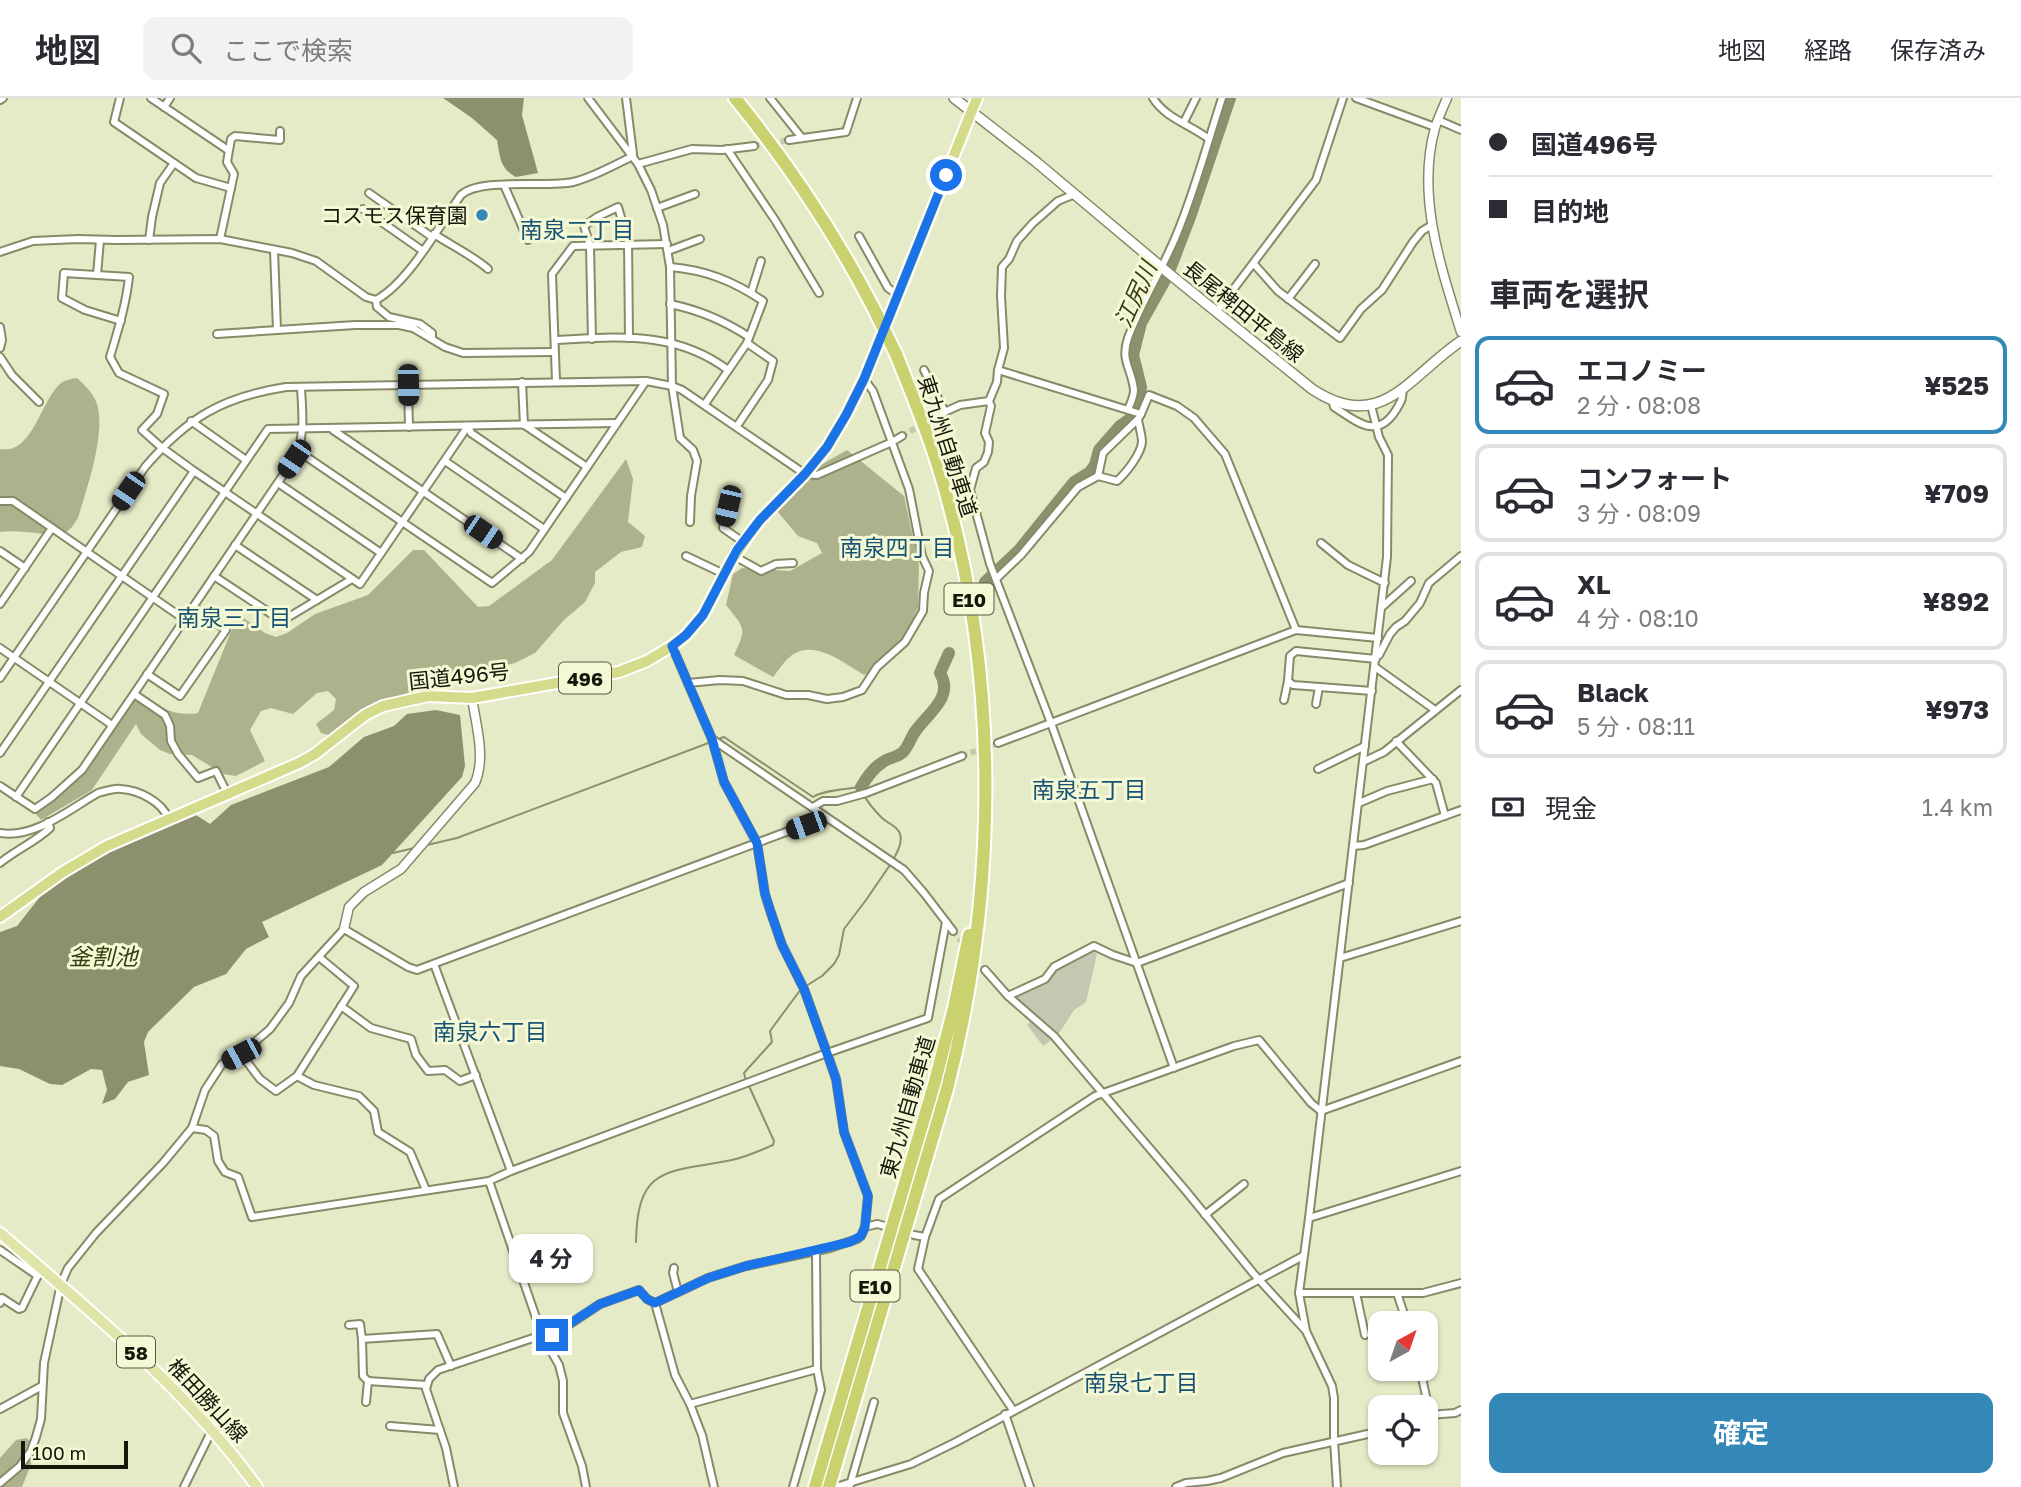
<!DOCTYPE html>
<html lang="ja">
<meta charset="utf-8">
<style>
:root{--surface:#fff;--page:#f2f2f3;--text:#2b2b33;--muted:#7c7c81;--line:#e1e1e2;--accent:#3488b8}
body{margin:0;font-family:"Golos Text","Noto Sans JP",sans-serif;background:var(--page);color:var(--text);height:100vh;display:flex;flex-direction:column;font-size:26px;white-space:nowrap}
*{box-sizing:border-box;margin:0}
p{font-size:23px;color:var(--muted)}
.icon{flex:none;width:38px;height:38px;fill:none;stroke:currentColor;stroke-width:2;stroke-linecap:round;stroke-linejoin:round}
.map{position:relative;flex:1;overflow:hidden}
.side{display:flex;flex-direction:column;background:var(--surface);width:560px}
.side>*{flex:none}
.guide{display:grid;align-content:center;height:154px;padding:0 28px;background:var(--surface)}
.needle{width:46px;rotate:40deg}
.tools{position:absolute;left:1368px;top:1213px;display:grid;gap:14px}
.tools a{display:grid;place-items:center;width:70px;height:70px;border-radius:14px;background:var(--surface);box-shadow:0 2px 5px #0004;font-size:35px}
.scale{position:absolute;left:21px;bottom:18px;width:107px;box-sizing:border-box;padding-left:7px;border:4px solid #15170a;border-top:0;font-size:19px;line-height:24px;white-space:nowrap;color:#15170a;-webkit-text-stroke:5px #f4f8d4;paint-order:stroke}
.end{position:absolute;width:32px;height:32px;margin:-16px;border:9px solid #1a73e8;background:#fff;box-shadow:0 0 0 4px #fff}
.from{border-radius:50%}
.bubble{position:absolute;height:49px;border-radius:14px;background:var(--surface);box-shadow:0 2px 5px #0004;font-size:23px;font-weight:700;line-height:49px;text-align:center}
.car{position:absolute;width:21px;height:42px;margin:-21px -10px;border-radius:9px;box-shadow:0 0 5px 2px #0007;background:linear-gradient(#222 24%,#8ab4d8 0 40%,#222 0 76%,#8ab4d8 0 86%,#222 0)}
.guide b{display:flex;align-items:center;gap:24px;height:66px;font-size:26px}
.guide b+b{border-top:2px solid var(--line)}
.guide i{width:18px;height:18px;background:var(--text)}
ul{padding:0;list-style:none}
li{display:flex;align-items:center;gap:21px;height:98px;margin:0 14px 10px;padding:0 14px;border:4px solid var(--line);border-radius:14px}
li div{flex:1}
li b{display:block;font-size:26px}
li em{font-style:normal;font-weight:700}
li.selected{border-color:var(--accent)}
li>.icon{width:63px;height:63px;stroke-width:1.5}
h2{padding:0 28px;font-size:32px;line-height:84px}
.pay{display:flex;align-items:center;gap:18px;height:77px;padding:0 28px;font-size:26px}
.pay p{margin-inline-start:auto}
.button{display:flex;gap:14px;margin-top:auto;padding:14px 28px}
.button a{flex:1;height:80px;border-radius:14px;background:var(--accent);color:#fff;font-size:28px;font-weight:700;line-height:80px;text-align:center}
header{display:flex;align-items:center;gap:42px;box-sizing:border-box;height:98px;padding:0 35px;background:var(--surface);border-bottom:2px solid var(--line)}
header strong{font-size:33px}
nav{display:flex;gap:38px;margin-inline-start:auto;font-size:24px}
.search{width:490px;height:63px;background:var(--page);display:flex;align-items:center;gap:18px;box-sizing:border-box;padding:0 24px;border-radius:14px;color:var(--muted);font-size:26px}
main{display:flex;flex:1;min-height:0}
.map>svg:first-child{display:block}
</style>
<header>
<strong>地図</strong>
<div class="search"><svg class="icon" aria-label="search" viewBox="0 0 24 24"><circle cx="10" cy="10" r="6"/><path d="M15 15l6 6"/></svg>ここで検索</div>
<nav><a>地図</a><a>経路</a><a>保存済み</a></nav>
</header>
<main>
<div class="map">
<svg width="1461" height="1389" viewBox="0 0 1461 1389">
<rect width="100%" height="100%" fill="#e6ebc7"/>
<g fill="#c5c8b0">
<polygon points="1092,852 1097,856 1086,904 1074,912 1058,937 1014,900 1048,882 1056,872"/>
<polygon points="1032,922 1053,941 1043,948 1027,927"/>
</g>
<g fill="#adb28d">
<path d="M77,280C85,287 93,295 97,306C106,335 87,390 78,420L72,429L64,436C43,438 21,431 0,434V351C33,357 40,303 61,285C65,282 71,281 77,280Z"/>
<path d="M847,352L904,398L919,467L918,510L904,541L875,572L864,577C844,565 815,541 792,557C784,563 779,572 773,579L734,557C747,530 745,531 726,507L733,476L742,470L790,473L822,455L817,445L798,438L777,413L819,368Z"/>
<path d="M626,361L633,381L628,424L645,438L642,449L621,454L595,474V485L585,504L564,522L535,555L515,565L450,580L377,606L348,622L332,638L321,635L316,626L334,612L336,601L328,593L317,595L293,616L271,610L261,613L250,632L265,663L236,678L223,676L192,657L170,656L160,652L141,636L136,626L92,692L41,722L35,715L77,682L137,597C157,608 174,619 198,615L238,516L265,535L276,539L287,535L315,516L368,497L413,452H424L478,509L489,508L552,462Z"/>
<polygon points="26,1340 35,1347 34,1359 22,1389 0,1389 0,1360 16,1342"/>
</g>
<g fill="#8c906d">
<path d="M443,0H524L522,17L538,75L516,79C500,71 500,59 497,42L472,20Z"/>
<polygon points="436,612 460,617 465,668 462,679 382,767 262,824 269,839 246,851 226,876 194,889 148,934 144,944 149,977 128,984 115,1001 102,1006 107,992 102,972 91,971 62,987 50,986 19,971 0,968 0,834 17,828 43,795 105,755 196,717 210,726 231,707 329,669 364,639 394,628 407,616"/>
</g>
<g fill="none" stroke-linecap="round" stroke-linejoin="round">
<g stroke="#8c906d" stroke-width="2">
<path d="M716,642L724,639L813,699C824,692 847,691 861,689L862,692"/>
<path d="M864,697C868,705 876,714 882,720C886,724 892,726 896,730C906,739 898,753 893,762"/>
<polyline points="427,747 457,740 711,644"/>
<polyline points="393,755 414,750"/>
<polyline points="806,888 822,878 834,866 839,857 844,831 866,802 890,767"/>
<polyline points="746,983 744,975 772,944 770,933 801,891"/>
<path d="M636,1144C637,1065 670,1075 732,1062C746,1059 759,1053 773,1047L774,1043L749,988"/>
</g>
<g stroke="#8c906d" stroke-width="12">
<polyline points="985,484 1019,452 1074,384 1090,374 1095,367 1099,352 1120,328 1130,321 1137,308 1141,289 1133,257 1141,225 1165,182 1172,166 1190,119 1230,0"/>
<path d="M861,689C867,679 873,670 883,664C889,659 897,660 903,654C909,648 911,638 917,631C930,614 954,598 940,575L949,555"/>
</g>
<g stroke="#c7cbab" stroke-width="6" stroke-dasharray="6 3" stroke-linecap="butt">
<polyline points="754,48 789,42"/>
<polyline points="902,338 938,317"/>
<polyline points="962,658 998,645"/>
<polyline points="953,833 965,848"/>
</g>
<g stroke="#868a68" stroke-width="10">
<g id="minor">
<polyline points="120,0 114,24 196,80 231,90"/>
<polyline points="151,0 228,52"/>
<polyline points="588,0 638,66 651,92 663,127 670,169 672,288 680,340 693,352 697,363 691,398 690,424"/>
<polyline points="626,0 633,56"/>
<polyline points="770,0 802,40"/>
<path d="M1153,0C1165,20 1191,27 1209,41"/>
<polyline points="1356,0 1435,29"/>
<polyline points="0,2 3,0"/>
<polyline points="164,9 170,0"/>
<polyline points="1438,22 1461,32"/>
<polyline points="1184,24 1196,0"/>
<polyline points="789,42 846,34 857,0"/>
<polyline points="727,51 775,122 819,195"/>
<polyline points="638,66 692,51 722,52 754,48"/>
<polyline points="504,87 528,142"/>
<polyline points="369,95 432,139"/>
<polyline points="657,110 695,96"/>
<polyline points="363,111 423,153"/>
<path d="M434,136C452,148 472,157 488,171"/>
<polyline points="859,138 888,190 898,197"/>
<polyline points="220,141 234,76 227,64 231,41 235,38 280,42 280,33"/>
<polyline points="149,142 152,119 160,85 174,65"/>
<polyline points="274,152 277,232"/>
<polyline points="668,153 700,141"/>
<path d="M0,154L33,143L78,141L116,142L220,141L292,155L316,163L366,199L376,202C409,184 439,128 461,97C480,79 546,90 573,84C594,79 614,67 633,58"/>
<polyline points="1254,166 1278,193 1340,240 1361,211 1382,192 1413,144 1422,133 1432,127"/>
<path d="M670,169C706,172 733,183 763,203L747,245L705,306"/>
<polyline points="97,177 100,142"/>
<polyline points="751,195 761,163"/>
<polyline points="1288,201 1315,166"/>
<polyline points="376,202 377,209 389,219 420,226 432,235 432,241"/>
<path d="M670,206C699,212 725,223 749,239"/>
<polyline points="1217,213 1316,82 1343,0"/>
<path d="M121,223L85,212L62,200L64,175L129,179C126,207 118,232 110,259L119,275L164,296L157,316L142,332L161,349L194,373L360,486L468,328"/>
<polyline points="0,229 2,242 0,250"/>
<polyline points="217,236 355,227 399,227 413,230 445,249 463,255 554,254"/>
<polyline points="592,241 590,148 584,128 597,119 618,109 628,143 629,240"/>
<path d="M555,242C617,239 675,232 728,272"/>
<polyline points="0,259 12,277 39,304"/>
<polyline points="924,272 945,314"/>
<polyline points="998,272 1004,250 1001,198 1002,169 1009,161 1017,143 1033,125 1058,103 1075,96"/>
<polyline points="556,283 552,176 573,148 667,146"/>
<polyline points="522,284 524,327"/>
<polyline points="408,287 409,329"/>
<path d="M1332,302L1334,309C1356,323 1377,343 1396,312C1400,305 1404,300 1402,291"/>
<polyline points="989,303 991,308 985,335 989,344 988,354 984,364 976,370 970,392 990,466 1051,625 1174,970"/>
<path d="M1128,312C1130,306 1134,299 1134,292C1132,271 1120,263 1128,240C1141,205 1162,172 1176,138C1195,93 1207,46 1222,0"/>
<polyline points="938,317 960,307 989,303 997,284 998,272 1141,316 1149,297 1177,308 1194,320 1225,356 1296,532"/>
<polyline points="191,323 246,362"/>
<polyline points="468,328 471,335 566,400"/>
<polyline points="526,328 587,369"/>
<polyline points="737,328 768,282 773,263 747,245"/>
<polyline points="333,332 522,461"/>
<polyline points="298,353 492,485 529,454 646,283"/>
<polyline points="445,363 544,431"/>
<polyline points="1098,378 1103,355 1138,321"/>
<polyline points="278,385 381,455"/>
<polyline points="0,403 13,403 184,521"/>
<polyline points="728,408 723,430 743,444"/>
<polyline points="1321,445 1348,467 1385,485"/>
<polyline points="235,447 317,502"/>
<polyline points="0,453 25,470"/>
<polyline points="686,458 724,476"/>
<polyline points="734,458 761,473 776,466 793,465"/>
<polyline points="214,478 282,523 352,481"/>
<path d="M996,481L1021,457L1078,389L1098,378L1117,383C1126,375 1141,356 1142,344C1142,337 1139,329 1138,321L1141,316"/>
<polyline points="0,506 52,430"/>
<polyline points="1382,509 1411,483"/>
<polyline points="0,550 112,627"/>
<polyline points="1379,557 1390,536 1396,529 1405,523 1420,505 1429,485 1461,458"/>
<polyline points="1375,569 1435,612"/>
<polyline points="147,576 180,598 226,532 193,509"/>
<path d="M0,580L145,369C187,320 222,299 286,289L646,283L672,288L682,292L805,376L817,377L892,344L902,338"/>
<polyline points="688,585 720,582 743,583 786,597 808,597 827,601 843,599 862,592 877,569 905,544 923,513 924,495 929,473 922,458 909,391 873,293 864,281"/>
<polyline points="1372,593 1293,587 1288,583 1290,558 1296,553 1376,561"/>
<polyline points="134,596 165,617 170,628 171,643 178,656 198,680 216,673 227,695"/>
<polyline points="1284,602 1288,583"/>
<polyline points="1316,606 1319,589"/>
<polyline points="712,641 904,772 924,795 953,833"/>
<polyline points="1396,643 1436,685 1445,718"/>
<polyline points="998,645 1296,532 1378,540"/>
<polyline points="0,655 194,373"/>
<polyline points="1363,664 1384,654 1461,592"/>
<polyline points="1318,671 1365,648"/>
<path d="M0,688L35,711L52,699L82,672L294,361C306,339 302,313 301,289"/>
<polyline points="16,699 268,331 617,325"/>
<polyline points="1359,705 1387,693 1433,681"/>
<polyline points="813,709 823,703 837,703 866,695 962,658"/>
<path d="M0,735C34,741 70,711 98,695C106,693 114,690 121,691C139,692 162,704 168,720"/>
<polyline points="1353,748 1364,747 1461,712"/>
<path d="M0,765C16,752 35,744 50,730L48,724"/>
<polyline points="1340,860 1461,823"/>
<polyline points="434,866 511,1073"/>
<polyline points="985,872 1008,898 1054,938 1186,1093 1253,1175 1306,1233 1332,1288 1334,1300 1334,1343 1337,1389"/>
<polyline points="1008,898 1045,881 1054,869 1094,848 1113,857 1137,865 1349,785"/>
<polyline points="341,908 371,930 411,941 416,957 428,973 445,972 460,983 476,977"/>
<polyline points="241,956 260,981 276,993 297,978 354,888 319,859"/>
<polyline points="297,978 314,987 359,998 374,1013 378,1034 410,1054 426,1092"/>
<polyline points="1321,1013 1461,963"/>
<polyline points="192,1030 206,1032 214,1038 218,1063 225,1074 238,1079 252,1119 489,1083 511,1073 827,955 928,920 946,824"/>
<polyline points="489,1083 542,1237 559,1267 563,1283 563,1315 582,1368 586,1389"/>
<polyline points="1205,1117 1244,1086"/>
<polyline points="1309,1120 1461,1073"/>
<polyline points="865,1129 877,1126 885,1128"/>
<polyline points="914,1137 925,1139"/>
<polyline points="0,1152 38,1178"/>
<polyline points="674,1170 673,1175 678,1194"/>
<polyline points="1299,1195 1423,1195 1461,1185"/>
<polyline points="1356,1195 1365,1237"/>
<polyline points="1397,1195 1407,1225"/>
<polyline points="0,1205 2,1200 19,1211 22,1210 37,1179"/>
<polyline points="655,1205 708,1180 746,1168 830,1150 857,1141 861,1138 865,1129 868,1098 844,1034 836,981 827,955 804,891 782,847 771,815 765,796 757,745 724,684 712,641 672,548"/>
<polyline points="349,1227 360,1226 362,1241"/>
<polyline points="1306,1233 1299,1195 1309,1120 1387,459 1388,357 1379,339 1371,307"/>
<polyline points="1420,1270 1430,1317"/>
<polyline points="368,1283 427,1287"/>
<polyline points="366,1304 368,1283 363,1278 362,1241 437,1236 451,1268"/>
<polyline points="690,1306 817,1271"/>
<polyline points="0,1311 42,1288"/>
<polyline points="1013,1312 918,1171 925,1139 939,1101 1095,998 1234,948 1259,942 1311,1005 1321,1013"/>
<polyline points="1005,1316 1030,1389"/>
<polyline points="1429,1317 1455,1315 1461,1312"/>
<polyline points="390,1328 440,1332"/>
<polyline points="0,1385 20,1368 31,1353 36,1339 41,1321 44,1265 61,1186 68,1170 96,1135 163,1065 192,1030 205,992 222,966 241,956 270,931 289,905 301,878 344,831 408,869 417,872 826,719"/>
<polyline points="850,1387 874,1304"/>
<polyline points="839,1388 911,1366 956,1344 1303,1158"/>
<polyline points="184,1389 212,1332"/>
<polyline points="454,1389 446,1350 426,1291 429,1281 438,1272 542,1237 552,1238 600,1206 639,1192 647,1201 655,1205 675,1277 690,1306 702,1337 714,1389"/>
<polyline points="793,1389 821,1292 817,1271 816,1153"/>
<polyline points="1176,1389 1186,1385 1207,1383 1221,1380 1283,1355 1381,1333"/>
</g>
</g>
<g stroke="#868a68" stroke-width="11">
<g id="tertiary">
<path d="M1447,0C1443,10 1438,20 1435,30C1416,98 1441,169 1461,234"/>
<path d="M344,831L349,809L364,794L401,771L475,685C486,659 476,627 472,600"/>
</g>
</g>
<g stroke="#868a68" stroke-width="12">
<path id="secondary" d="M954,0L1035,63L1172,178L1312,291C1381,337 1409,278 1461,243"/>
</g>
<g stroke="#fff" stroke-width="14">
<path id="primary" d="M0,1135C91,1214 186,1290 257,1389"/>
</g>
<g stroke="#fff" stroke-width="14">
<polyline id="trunk" points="0,819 63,774 107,748 299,665 315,656 365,617 383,608 428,598 472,600 619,574 647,563 672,548 686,537 703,517 730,465 748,438 760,422 805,376 827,349 846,317 864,281 977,0"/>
</g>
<g stroke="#fff" stroke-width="16">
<g id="motorway">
<path d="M735,0C788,65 834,134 873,209"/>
<polyline points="815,1389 934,987 954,910 969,837"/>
<path d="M829,1389L947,991C999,790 1000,570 939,371C927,332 911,294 896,256"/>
</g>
</g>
<use href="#minor" stroke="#fff" stroke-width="6"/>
<use href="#tertiary" stroke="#fff" stroke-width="8"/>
<use href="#secondary" stroke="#fff" stroke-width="9"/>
<use href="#primary" stroke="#dfe4a8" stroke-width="10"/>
<use href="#trunk" stroke="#d4db8b" stroke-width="10"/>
<use href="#motorway" stroke="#c9d26e" stroke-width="12"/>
<g stroke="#fff" stroke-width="16" stroke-linecap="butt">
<polyline id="motorway-bridge" points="873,209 896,256"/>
</g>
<use href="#motorway-bridge" stroke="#c9d26e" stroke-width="12"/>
</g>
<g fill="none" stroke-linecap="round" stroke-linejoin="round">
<polyline stroke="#1a73e8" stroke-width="9" points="552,1237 600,1206 639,1192 647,1201 655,1205 708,1180 746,1168 850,1144 861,1138 865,1129 868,1098 844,1034 836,981 804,891 782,847 771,815 765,796 757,745 724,684 712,641 672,548 686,537 703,517 737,452 760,422 805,376 827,349 846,317 864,281 946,77"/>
</g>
<circle fill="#3488b8" stroke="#f4f8d4" stroke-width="2.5" cx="482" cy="117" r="7"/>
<g text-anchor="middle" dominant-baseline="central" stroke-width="6" stroke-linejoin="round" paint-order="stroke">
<g fill="#f4f8d4" stroke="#585a47" stroke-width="2">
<rect x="944.5" y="485.5" width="49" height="31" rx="5"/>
<rect x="559" y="564.5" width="52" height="31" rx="5"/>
<rect x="850.5" y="1172.5" width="49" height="31" rx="5"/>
<rect x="117" y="1238.5" width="38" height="31" rx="5"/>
</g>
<g font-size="19" font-weight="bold" fill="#15170a">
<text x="969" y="501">E10</text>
<text x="585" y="580">496</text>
<text x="875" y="1188">E10</text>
<text x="136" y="1254">58</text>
</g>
<g font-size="21" fill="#15170a" stroke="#f4f8d4" text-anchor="end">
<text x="468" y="117">コスモス保育園</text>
</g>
<g font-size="21" fill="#15170a" stroke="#f4f8d4">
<text transform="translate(1244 213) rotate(39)">長尾稗田平島線</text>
<text transform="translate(948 348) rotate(72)">東九州自動車道</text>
<text transform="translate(459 578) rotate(-6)">国道496号</text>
<text transform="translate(907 1009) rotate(-74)">東九州自動車道</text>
<text transform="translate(208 1302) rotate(47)">椎田勝山線</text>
</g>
<g font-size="23" fill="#175273" stroke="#f4f8d4">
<text x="577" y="131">南泉二丁目</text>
<text x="897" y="449">南泉四丁目</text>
<text x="234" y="519">南泉三丁目</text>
<text x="1089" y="691">南泉五丁目</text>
<text x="490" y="933">南泉六丁目</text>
<text x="1141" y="1284">南泉七丁目</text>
</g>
<g font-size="23" font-style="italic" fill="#383c0f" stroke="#f4f8d4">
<text transform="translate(1135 196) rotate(-66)">江尻川</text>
<text x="103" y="858">釜割池</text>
</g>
</g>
</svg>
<div class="tools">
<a><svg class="needle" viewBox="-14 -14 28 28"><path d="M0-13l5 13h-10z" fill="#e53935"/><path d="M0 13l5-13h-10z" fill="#7c7c81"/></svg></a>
<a><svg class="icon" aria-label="locate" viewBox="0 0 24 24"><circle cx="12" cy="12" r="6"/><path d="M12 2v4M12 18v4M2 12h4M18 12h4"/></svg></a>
</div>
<div class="scale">100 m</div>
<i class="end from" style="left:946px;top:77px"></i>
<i class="end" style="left:552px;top:1237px"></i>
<div class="bubble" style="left:509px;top:1136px;width:84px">4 分</div>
<i class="car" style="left:408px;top:287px;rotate:179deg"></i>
<i class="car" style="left:294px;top:361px;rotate:214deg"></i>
<i class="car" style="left:128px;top:393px;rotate:214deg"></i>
<i class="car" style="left:728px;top:408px;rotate:193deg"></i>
<i class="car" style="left:483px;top:434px;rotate:124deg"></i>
<i class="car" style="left:806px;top:727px;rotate:250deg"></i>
<i class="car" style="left:241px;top:956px;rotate:242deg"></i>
</div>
<section class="side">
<div class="guide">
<b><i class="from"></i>国道496号</b>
<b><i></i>目的地</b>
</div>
<h2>車両を選択</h2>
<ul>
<li class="selected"><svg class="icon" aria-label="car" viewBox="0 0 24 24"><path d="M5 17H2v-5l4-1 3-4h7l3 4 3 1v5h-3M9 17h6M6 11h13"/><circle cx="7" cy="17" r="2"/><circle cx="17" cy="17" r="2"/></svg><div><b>エコノミー</b><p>2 分 · 08:08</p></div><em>¥525</em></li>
<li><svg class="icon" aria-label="car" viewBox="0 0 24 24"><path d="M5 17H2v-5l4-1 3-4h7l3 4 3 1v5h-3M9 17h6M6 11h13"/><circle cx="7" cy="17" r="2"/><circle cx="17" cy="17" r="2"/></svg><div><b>コンフォート</b><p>3 分 · 08:09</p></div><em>¥709</em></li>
<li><svg class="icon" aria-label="car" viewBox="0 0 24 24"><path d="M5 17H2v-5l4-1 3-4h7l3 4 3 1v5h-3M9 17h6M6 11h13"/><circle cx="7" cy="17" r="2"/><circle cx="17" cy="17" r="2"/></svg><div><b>XL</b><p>4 分 · 08:10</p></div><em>¥892</em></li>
<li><svg class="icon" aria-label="car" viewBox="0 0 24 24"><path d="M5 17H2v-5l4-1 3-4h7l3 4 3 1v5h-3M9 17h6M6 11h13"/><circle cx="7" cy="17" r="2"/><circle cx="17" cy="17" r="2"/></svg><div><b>Black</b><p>5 分 · 08:11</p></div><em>¥973</em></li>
</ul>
<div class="pay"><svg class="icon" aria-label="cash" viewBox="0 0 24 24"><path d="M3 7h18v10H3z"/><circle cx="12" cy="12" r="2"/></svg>現金<p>1.4 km</p></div>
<div class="button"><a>確定</a></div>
</section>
</main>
